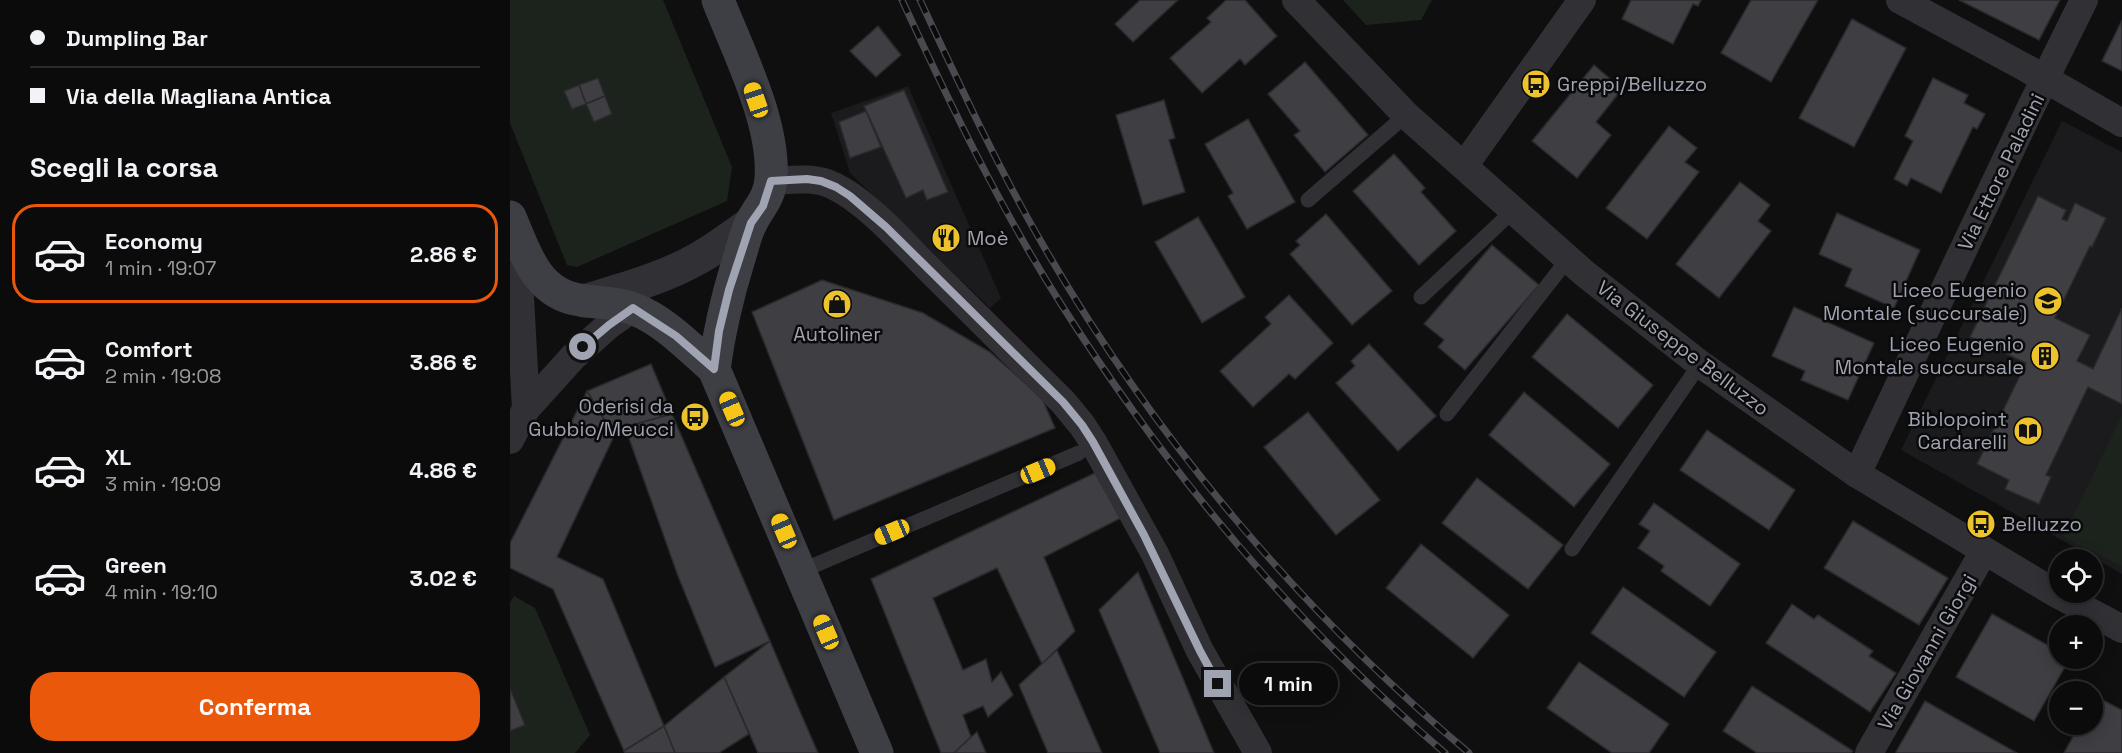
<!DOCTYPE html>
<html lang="it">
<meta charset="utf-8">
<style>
:root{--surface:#0b0b0c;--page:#19191a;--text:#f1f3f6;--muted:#9a9b9d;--line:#2b2b2d;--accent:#ea580c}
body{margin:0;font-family:"Space Grotesk",sans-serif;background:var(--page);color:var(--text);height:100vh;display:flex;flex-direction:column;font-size:22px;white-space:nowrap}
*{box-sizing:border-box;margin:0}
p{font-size:20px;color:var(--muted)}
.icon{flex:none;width:33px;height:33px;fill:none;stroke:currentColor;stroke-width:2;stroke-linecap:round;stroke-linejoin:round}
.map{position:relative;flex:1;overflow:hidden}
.panel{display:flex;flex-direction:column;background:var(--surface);width:510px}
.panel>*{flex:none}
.banner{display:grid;align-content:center;height:132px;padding:0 30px;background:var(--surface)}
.tools{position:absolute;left:1539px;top:549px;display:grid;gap:12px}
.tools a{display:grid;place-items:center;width:54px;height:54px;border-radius:50%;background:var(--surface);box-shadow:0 3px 15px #0003,0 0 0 2px var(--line);font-size:30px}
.end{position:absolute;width:27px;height:27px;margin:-14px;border:8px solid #a0a3b1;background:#111;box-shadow:0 0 0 3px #111}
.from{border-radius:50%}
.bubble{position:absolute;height:42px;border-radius:21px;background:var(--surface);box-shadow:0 3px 15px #0003,0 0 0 2px var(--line);font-size:20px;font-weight:700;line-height:42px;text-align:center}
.car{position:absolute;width:18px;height:36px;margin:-18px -9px;border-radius:8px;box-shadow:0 0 4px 2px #0007;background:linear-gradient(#f5c518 24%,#345 0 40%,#f5c518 0 76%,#345 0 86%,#f5c518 0)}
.banner b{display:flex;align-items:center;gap:21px;height:57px;font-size:22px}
.banner b+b{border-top:2px solid var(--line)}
.banner i{width:15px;height:15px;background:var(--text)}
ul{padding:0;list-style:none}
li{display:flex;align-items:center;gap:18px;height:99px;margin:0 12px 9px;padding:0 18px;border:3px solid transparent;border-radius:24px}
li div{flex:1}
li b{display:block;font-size:22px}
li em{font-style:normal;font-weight:700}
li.current{border-color:var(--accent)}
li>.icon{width:54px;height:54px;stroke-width:1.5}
h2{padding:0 30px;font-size:27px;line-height:72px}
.button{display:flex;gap:12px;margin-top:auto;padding:12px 30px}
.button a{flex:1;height:69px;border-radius:24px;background:var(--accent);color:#fff;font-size:24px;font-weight:700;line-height:69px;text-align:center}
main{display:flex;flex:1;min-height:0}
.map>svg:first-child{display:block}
</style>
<main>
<section class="panel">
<div class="banner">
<b><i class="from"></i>Dumpling Bar</b>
<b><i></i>Via della Magliana Antica</b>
</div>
<h2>Scegli la corsa</h2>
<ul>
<li class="current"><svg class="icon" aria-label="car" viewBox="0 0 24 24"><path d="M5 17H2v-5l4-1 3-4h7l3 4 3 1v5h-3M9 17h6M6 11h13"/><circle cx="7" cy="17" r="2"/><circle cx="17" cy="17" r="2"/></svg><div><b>Economy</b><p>1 min · 19:07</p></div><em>2.86 €</em></li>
<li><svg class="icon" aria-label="car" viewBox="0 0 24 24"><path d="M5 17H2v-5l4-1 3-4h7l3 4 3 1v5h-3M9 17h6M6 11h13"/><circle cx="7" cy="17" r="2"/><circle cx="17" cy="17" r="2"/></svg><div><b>Comfort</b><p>2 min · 19:08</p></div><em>3.86 €</em></li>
<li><svg class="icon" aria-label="car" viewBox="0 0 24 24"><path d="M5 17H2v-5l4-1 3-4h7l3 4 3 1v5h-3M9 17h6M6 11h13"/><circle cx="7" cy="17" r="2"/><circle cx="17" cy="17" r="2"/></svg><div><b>XL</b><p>3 min · 19:09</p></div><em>4.86 €</em></li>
<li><svg class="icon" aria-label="car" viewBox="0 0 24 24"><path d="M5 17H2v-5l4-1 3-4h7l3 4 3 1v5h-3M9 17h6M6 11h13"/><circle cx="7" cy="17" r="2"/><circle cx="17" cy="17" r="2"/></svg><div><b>Green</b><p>4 min · 19:10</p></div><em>3.02 €</em></li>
</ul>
<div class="button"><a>Conferma</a></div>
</section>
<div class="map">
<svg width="1612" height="753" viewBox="0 0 1612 753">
<rect width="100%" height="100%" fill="#0f0f10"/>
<g fill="#1b1b1d">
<polygon points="398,86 491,298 480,308 340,173 321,113"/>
<polygon points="1552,121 1612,152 1612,574 1391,450"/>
</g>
<g fill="#1c231d">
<polygon points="0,0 153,0 222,167 217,201 67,267 57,265 0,123"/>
<polygon points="833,0 922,0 911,20 856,25"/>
<polygon points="1612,415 1612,566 1553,537"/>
<polygon points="4,596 25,608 80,735 65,753 0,753 0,731 15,724 0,688 0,603"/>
</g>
<g fill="#3e3e43" stroke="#2a292c" stroke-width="1.5">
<polygon points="630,0 668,0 623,42 605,24"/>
<polygon points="716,0 735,0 767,36 735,65 730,59 692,93 660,58 701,22 697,18"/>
<polygon points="1121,0 1191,0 1188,6 1183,4 1163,44 1112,19"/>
<polygon points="1241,0 1308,0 1261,82 1211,53"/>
<polygon points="1449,0 1550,0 1529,40"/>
<polygon points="1342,19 1396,48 1344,147 1289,118"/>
<polygon points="1612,20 1612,71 1592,61"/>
<polygon points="368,26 391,55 366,77 340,51"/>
<polygon points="795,62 858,135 815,172 784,135 790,131 758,94"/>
<polygon points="1084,65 1112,89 1086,122 1101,135 1067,178 1022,141"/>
<polygon points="88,78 95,96 76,104 69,85"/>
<polygon points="1423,78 1458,95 1454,103 1475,114 1467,129 1463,127 1431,193 1401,178 1397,186 1384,179 1403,141 1395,136"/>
<polygon points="69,85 76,104 62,109 54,91"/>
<polygon points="394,90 438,192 417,200 413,190 396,198 354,106"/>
<polygon points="95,96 102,114 84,122 76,104"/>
<polygon points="654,100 665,138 659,140 675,192 633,205 606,115"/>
<polygon points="356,111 371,147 340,158 329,122"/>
<polygon points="738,119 785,202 737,229 718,196 723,193 695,144"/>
<polygon points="1159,126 1187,148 1175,162 1189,172 1137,239 1096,208"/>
<polygon points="884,154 915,188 911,192 946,231 909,265 843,191"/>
<polygon points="1230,182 1260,205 1248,221 1261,231 1209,298 1166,264"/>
<polygon points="1528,196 1556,210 1552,219 1557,221 1565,203 1596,218 1582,247 1580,246 1545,318 1580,335 1567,361 1583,369 1612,308 1612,404 1578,387 1536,475 1541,477 1529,504 1495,489 1499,480 1467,464 1516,363 1460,337"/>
<polygon points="1327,213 1410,250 1384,308 1335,286 1342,269 1309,254"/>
<polygon points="816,214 882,291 842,325 780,254 790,245 786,241"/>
<polygon points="688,217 735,297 692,323 645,242"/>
<polygon points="982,245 1029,285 955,370 928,347 934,340 914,324"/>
<polygon points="312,280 413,313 480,352 532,398 545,428 324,520 242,312"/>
<polygon points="779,295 823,343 785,379 779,374 743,407 710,371 761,324 755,317"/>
<polygon points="1284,307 1364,343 1338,400 1291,380 1295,371 1262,356"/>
<polygon points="1057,314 1143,385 1108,428 1022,357"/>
<polygon points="859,344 926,416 888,451 826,383 845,366 841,361"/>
<polygon points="141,364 162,414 115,427 104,436 77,391"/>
<polygon points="77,391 104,436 47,557 93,579 154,726 114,751 43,589 0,568 0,543"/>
<polygon points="1014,392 1100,464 1064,507 979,435"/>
<polygon points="798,412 870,500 826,535 754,447"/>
<polygon points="162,414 260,641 205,667 168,576 115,427"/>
<polygon points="1197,430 1285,490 1259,530 1170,470"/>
<polygon points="587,472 611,518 534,557 565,631 532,664 487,568 423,598 453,670 476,659 482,682 491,672 503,695 478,717 473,706 453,715 461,737 444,753 431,753 361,579"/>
<polygon points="967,478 1053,545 1018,589 932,523"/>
<polygon points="1144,503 1230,564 1200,606 1151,571 1154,566 1128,548 1140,531 1129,524"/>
<polygon points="1343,521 1438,578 1409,625 1314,568"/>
<polygon points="911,544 999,615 963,658 876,588"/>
<polygon points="628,572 669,669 704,753 650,753 589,610"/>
<polygon points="1113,587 1206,652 1174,697 1081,633"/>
<polygon points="1282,604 1304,619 1308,615 1363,651 1359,656 1386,673 1360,712 1256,643"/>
<polygon points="1482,614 1550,652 1550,658 1560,658 1524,721 1446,677"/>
<polygon points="260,641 292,716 308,753 248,753 214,677"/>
<polygon points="547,650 592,753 538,753 509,685"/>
<polygon points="1069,662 1159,724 1139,753 1102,753 1037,708"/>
<polygon points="214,677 239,734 209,753 165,753 154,726"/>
<polygon points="1242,686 1343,751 1341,753 1247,753 1213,731"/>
<polygon points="0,688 15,725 0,731"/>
<polygon points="1585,696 1612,710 1612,753 1554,753 1570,724 1582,724 1582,700"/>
<polygon points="1415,701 1507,753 1388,753 1386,752"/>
<polygon points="154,726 165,753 115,753 114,751"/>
<polygon points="467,732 476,753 444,753 461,737"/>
</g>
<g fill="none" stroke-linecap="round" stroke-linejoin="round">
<g stroke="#303035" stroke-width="15">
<polyline points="798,200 896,115"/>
<polyline points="911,297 1004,210"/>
<polyline points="937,414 1058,259"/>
<polyline points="1062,549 1190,364"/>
<polyline points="291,571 569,453"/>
</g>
<g stroke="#303035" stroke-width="28">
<polyline points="786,0 896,115 1074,273 1190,364 1347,474 1545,593 1612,629"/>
<polyline points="1390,0 1516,68 1612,123"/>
<polyline points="954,166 1072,0"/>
<path d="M261,181C282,180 304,176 324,186C357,202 391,241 417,267C462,312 508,357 553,402L572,425L583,442L645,554L690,651L748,753"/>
<polyline points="7,240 16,409"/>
<polyline points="0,440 16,409 63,357 99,325 123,308"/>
<polyline points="1347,474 1521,107 1574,0"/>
<polyline points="1359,753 1474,551"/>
</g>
<path stroke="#303035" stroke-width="33" d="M74,301C112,289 152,279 187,259C206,249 223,235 241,223"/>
<g stroke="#3e3f45" stroke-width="33">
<path d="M208,0C228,51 265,123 261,178C260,198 249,207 241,223C235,235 232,250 228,262C217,298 209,332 204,369L367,753"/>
<path d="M0,217C15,252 26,294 70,300C87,303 107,302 124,309C155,321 180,348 204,369"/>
</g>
<g stroke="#494a50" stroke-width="7">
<g id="rail">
<path d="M392,0C440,104 490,208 551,304C657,471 785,625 935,753"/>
<path d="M410,0C449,83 487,166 533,245C643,436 790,611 959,753"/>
</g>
</g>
<use href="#rail" stroke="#0a0a0b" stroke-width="4.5" stroke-dasharray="14" stroke-linecap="butt"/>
</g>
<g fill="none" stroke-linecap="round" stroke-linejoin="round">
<polyline stroke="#a0a3b1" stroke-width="8" points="73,347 99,325 123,308 166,336 204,369 209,331 219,290 241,223 253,206 261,181 297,179 311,181 326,187 340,196 376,227 553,402 572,425 583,442 634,535 690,651 708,684"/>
</g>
<defs>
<g id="bus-disc" transform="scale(1.5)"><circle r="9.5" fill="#ecc32c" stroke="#0a0a0b"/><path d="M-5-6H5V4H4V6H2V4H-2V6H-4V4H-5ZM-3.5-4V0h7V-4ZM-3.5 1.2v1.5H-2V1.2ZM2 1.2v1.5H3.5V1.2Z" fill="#111"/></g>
<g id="restaurant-disc" transform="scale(1.5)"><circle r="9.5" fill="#ecc32c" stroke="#0a0a0b"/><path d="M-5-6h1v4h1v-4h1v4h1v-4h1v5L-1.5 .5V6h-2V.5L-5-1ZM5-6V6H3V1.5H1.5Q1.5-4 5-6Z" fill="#111"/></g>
<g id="school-disc" transform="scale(1.5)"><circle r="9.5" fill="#ecc32c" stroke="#0a0a0b"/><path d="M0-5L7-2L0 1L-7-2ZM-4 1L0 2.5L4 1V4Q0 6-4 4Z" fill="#111"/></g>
<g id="shop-disc" transform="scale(1.5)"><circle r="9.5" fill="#ecc32c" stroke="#0a0a0b"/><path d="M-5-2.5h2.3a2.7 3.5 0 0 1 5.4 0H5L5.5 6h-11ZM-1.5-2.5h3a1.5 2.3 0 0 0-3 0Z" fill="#111"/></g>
<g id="building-disc" transform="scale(1.5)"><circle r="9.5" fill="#ecc32c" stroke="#0a0a0b"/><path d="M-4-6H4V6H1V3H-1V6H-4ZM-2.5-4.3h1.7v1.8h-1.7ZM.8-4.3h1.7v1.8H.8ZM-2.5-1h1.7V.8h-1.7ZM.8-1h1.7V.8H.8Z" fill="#111"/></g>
<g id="library-disc" transform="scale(1.5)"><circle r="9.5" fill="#ecc32c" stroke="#0a0a0b"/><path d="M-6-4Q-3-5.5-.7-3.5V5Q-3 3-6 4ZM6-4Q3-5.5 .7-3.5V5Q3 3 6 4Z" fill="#111"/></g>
</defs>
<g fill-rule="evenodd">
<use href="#bus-disc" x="1026" y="84"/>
<use href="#restaurant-disc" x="436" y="238"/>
<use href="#school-disc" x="1538" y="301"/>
<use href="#shop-disc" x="327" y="304"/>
<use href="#building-disc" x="1535" y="356"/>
<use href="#bus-disc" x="185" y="417"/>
<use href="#library-disc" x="1518" y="431"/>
<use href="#bus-disc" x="1471" y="524"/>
</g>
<g text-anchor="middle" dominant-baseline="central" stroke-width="5" stroke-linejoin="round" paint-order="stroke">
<g font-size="20" fill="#a0a3b1" stroke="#0a0a0b" text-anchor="end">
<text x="1047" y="84" text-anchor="start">Greppi/Belluzzo</text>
<text x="457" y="238" text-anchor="start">Moè</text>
<text x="1517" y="290">Liceo Eugenio<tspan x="1517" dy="23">Montale (succursale)</tspan></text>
<text x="327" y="334" text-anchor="middle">Autoliner</text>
<text x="1514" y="344">Liceo Eugenio<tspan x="1514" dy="23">Montale succursale</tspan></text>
<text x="164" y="406">Oderisi da<tspan x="164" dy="23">Gubbio/Meucci</tspan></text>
<text x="1497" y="419">Biblopoint<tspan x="1497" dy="23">Cardarelli</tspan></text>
<text x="1492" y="524" text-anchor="start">Belluzzo</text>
</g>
<g font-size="20" fill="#a0a3b1" stroke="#0a0a0b">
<text transform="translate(1491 172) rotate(-64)">Via Ettore Paladini</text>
<text transform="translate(1173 348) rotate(37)">Via Giuseppe Belluzzo</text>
<text transform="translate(1417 652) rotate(-60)">Via Giovanni Giorgi</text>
</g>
</g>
</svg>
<div class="tools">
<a><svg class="icon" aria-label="locate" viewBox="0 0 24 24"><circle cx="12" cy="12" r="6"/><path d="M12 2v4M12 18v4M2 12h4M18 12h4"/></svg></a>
<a>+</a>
<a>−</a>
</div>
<i class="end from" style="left:73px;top:347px"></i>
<i class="end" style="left:708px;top:684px"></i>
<div class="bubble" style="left:729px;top:663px;width:99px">1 min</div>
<i class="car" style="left:246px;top:100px;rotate:341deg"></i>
<i class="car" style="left:222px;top:409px;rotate:337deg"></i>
<i class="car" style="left:528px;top:471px;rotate:67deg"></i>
<i class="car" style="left:274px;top:531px;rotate:337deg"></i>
<i class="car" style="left:382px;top:532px;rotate:247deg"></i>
<i class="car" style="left:316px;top:632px;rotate:337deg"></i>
</div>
</main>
